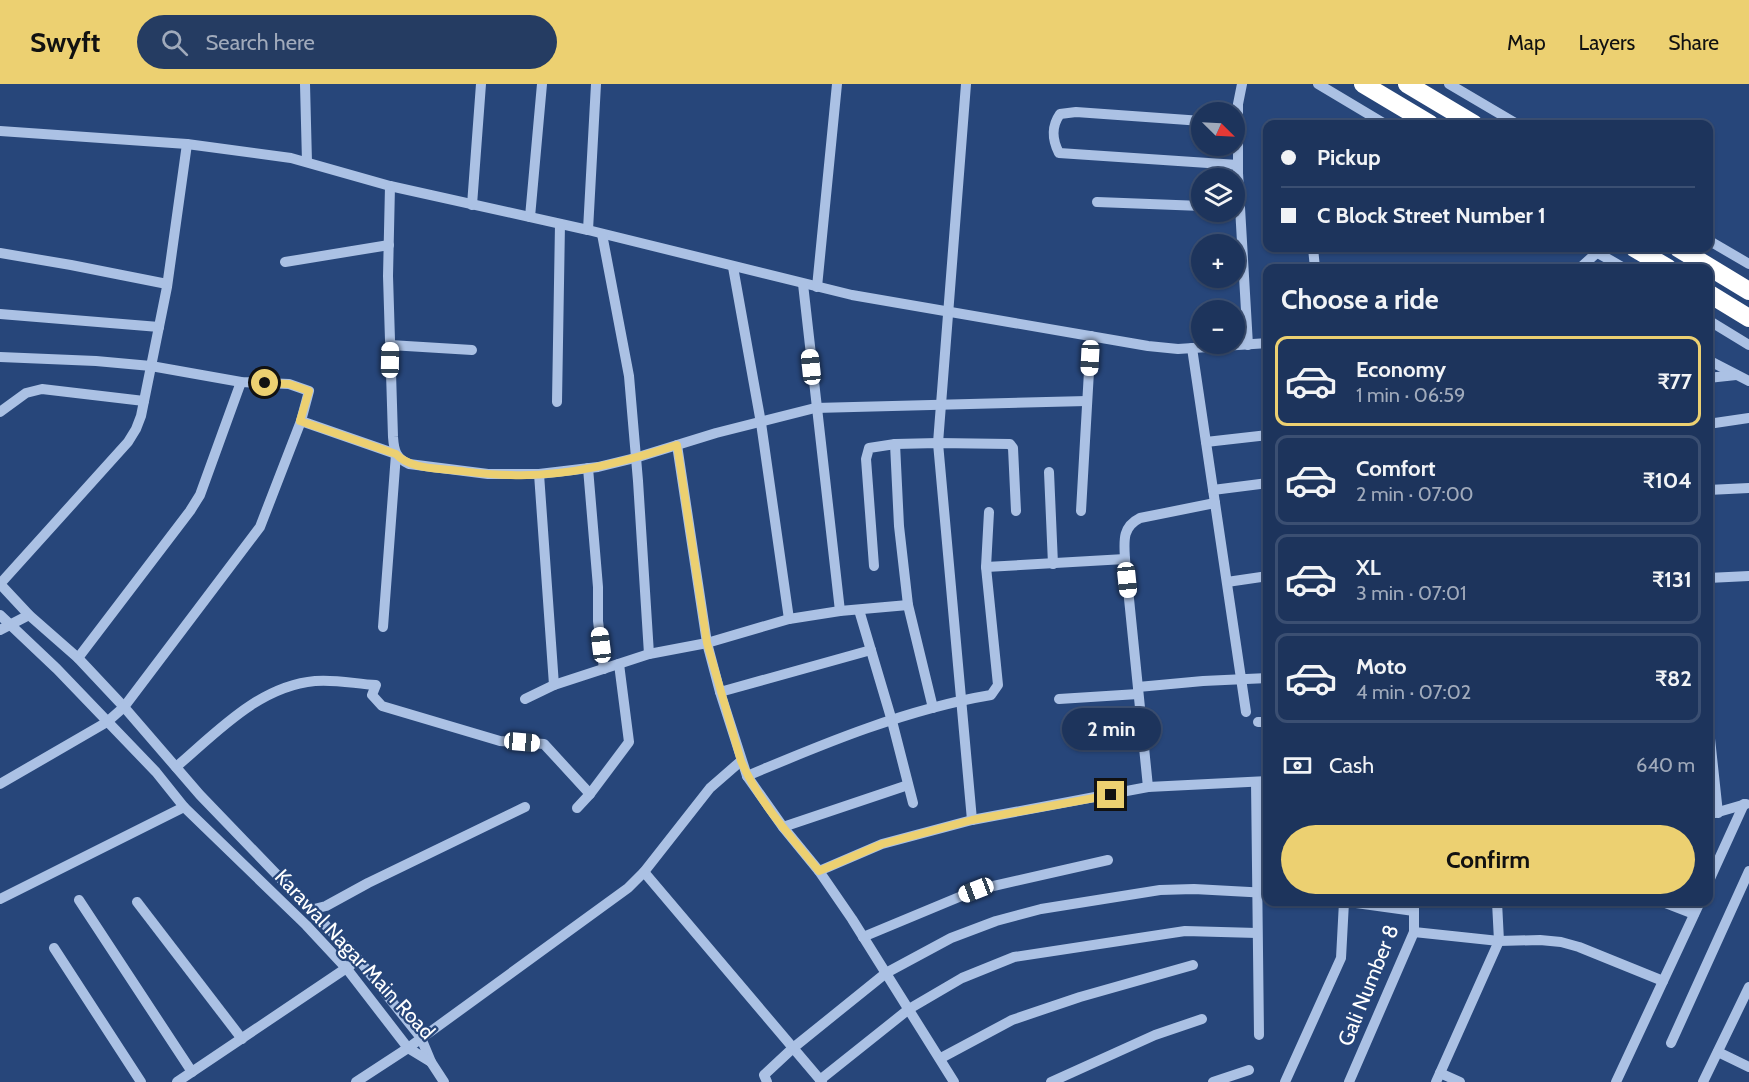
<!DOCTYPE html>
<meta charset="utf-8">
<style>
:root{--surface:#1d345c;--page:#253c62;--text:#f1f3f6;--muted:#a0aabb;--line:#3b4f72;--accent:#ecd071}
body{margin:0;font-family:Cabin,sans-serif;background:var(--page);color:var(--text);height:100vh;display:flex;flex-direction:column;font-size:22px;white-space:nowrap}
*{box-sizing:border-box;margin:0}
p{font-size:20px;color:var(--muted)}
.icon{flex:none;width:33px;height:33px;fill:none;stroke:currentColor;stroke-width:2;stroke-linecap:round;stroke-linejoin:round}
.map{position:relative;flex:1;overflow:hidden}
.panel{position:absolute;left:1263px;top:180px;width:450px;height:642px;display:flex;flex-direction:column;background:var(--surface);border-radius:12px;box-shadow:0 2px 4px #0004,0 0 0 2px var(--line)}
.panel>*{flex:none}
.guide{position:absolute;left:1263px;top:36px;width:450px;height:132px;border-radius:12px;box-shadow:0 2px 4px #0004,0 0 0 2px var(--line);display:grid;align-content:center;height:132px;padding:0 18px;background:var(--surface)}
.needle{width:39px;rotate:114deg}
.tools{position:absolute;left:1191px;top:18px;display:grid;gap:12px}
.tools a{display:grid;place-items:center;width:54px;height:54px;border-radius:50%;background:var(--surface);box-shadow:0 2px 4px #0004,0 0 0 2px var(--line);font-size:30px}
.end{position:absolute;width:27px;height:27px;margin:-14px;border:8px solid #ecd071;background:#111;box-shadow:0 0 0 3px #111}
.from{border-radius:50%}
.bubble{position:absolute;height:42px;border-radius:21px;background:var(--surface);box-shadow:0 2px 4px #0004,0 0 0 2px var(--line);font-size:20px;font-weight:800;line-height:42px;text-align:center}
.car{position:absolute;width:18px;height:36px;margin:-18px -9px;border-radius:8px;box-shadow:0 0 4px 2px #0007;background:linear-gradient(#fff 24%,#345 0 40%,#fff 0 76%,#345 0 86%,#fff 0)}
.guide b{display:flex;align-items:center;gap:21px;height:57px;font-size:22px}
.guide b+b{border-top:2px solid var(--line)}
.guide i{width:15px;height:15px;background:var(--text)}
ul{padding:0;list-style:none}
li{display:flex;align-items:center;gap:18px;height:90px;margin:0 12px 9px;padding:0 6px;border:3px solid var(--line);border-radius:12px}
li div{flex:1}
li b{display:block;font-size:22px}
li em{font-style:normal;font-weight:800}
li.on{border-color:var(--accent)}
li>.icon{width:54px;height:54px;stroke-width:1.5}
h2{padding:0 18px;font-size:27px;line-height:72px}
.pay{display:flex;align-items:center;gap:15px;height:66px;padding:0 18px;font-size:22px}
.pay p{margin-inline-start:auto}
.action{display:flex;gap:12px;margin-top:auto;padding:12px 18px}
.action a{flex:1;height:69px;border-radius:36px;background:var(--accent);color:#111;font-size:24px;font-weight:800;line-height:69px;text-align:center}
header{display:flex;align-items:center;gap:36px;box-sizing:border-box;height:84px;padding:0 30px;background:var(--accent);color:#111}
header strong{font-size:28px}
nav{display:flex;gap:33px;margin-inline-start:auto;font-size:21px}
.search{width:420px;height:54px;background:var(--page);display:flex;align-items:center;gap:15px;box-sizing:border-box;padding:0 21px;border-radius:33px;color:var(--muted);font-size:22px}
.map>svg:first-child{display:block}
</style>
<header>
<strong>Swyft</strong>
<div class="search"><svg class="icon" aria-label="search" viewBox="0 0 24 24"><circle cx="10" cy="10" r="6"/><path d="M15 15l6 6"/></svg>Search here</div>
<nav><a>Map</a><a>Layers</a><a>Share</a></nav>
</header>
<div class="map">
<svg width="1749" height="998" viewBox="0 0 1749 998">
<rect width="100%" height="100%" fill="#27467a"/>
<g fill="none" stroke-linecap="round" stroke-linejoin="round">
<g stroke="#abc1e4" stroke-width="10">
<polyline points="305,0 307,78"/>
<polyline points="966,0 938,359 972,736"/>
<polyline points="1242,0 1238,20 1238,89 1248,261"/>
<polyline points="1318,0 1385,40"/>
<polyline points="1449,0 1517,40"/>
<path d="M1202,37L1076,28L1060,30C1051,43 1052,55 1059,69L1238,81"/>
<polyline points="0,47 187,60 291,74 390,102 588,146 852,211 1148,262 1178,265 1268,259"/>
<polyline points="187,60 167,203 141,332 136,345 128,358 0,500 29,531 78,574 124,623 200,711 359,876 421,954 431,978 444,998"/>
<path d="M390,102L388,192L393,353C394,367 396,374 409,380L488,390H539L598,383L635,374L716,349L815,324L1087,317"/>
<polyline points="1097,118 1202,122"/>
<polyline points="472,121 481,0"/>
<polyline points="530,133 542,0"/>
<polyline points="588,146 596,0"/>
<polyline points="602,150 629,292 638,397 649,570"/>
<polyline points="1708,156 1749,180"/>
<polyline points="1313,164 1315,184"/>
<polyline points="1589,164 1624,184"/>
<polyline points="0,169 71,181 167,200"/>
<polyline points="285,178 389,161"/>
<polyline points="733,183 761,339 789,535"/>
<polyline points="1580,184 1602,164"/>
<polyline points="803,200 840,527"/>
<polyline points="817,203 837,0"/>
<polyline points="0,230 159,243"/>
<polyline points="1708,236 1749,261"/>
<polyline points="390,261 472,266"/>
<polyline points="1192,264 1246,628"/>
<polyline points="0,273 96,277 151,282 241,298 289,300 309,307 301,337 260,443 124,623 107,638 0,700"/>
<polyline points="1708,276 1749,297"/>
<polyline points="1708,294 1736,291"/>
<polyline points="1266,314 1268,314"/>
<polyline points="557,318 560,140"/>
<polyline points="0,328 26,309 42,305 144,317"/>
<polyline points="301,337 396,370 383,543"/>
<polyline points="1708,340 1749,334"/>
<polyline points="1206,358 1268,351"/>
<polyline points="895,360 899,442 908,521 933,624"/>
<polyline points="677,361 707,559 720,608 747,692 783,743 819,787 852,835 954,998"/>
<polyline points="588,384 598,503 598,537 604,585"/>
<polyline points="1049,388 1053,480"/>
<polyline points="539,390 554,601"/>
<polyline points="1213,406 1268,399"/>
<polyline points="1708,406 1749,404"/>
<polyline points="1081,427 1091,252"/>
<polyline points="874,482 866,375 869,364 895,360 938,359 1010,360 1013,364 1016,427"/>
<polyline points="986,483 1125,475"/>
<polyline points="1708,494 1749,492"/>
<polyline points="1227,498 1268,492"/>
<polyline points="859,526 892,637 913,719"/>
<polyline points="0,531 57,585 156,688 184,723 306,841 347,885 408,964 431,978"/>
<polyline points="0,546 29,531"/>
<polyline points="78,574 190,427 200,411 241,298"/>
<polyline points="1138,603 1203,597 1268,594"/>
<polyline points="720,608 871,566"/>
<polyline points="525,615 554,601 649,570 707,559 789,535 840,527 908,521"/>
<polyline points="1059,615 1138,610"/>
<polyline points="1708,636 1718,729"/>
<polyline points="1258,638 1268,638"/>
<path d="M176,683C217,648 259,602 315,597C335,595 356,600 376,601L372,611L382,622L500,657L544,660L590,710"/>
<path d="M747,692C825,659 907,625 991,611L998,601L986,483L989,428"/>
<polyline points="1256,698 1259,951"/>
<path d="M1148,703L1125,475C1124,457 1122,443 1140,434L1215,419"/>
<polyline points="577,724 590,710 629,658 619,580"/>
<polyline points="1708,731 1746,720"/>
<polyline points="783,743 908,701"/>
<polyline points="819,787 882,760 972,736 1148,703 1268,697"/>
<polyline points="644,788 822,998"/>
<polyline points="1708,799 1744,720"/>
<polyline points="0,815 184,723"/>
<polyline points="79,816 192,988"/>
<polyline points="137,818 242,955"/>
<polyline points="1349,818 1414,827"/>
<polyline points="1663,818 1694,830"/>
<polyline points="310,826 326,822 368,799 525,723"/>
<polyline points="1414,848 1499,857 1540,856 1561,858 1579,863 1663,897"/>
<polyline points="863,853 976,806 1108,776"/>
<polyline points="54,864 141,998"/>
<polyline points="1671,959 1749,787"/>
<polyline points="1718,968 1749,983"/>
<polyline points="941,974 1012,936 1080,913 1193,881"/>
<polyline points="1440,989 1460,998"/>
<polyline points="820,996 909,925 962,894 1014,873 1185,847 1257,849"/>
<polyline points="177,998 351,881"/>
<polyline points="356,998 408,964 628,804 644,788 710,704 741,677"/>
<polyline points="767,998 764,991 793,964 886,889 951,854 996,837 1041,825 1160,806 1194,805 1268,809"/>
<polyline points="1051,998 1155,951 1202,935"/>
<polyline points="1213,998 1249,986"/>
<polyline points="1285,998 1341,874 1344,818"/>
<polyline points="1349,998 1414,848 1414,818"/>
<polyline points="1436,998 1499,857 1497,818"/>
<polyline points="1616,998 1700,818"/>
<polyline points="1703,998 1749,903"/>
</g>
<g stroke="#fff" stroke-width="18">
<polyline points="1363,0 1430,40"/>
<polyline points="1407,0 1474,40"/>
<polyline points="1634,164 1668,184"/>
<polyline points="1678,164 1749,207"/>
<polyline points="1708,209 1749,234"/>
</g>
</g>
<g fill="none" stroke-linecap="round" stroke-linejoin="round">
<path stroke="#ecd071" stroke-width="8" d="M265,299L289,300L309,307L300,337L396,370C409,384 433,384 451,386C471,388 491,391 511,391C567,393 624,378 677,361L707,559L741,677C758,717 791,753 819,787L882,760L972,736L1111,711"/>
</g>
<g text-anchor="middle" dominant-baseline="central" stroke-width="4.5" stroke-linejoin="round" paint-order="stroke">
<g font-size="21" fill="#fff" stroke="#27467a">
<text transform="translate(355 870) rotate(47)">Karawal Nagar Main Road</text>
<text transform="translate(1368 901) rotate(-68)">Gali Number 8</text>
</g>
</g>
</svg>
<div class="tools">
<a><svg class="needle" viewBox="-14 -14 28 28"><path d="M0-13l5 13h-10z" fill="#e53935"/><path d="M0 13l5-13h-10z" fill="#a0aabb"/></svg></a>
<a><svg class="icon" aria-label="layers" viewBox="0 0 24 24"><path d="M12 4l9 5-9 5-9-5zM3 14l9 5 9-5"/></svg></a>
<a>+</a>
<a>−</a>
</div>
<i class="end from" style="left:265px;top:299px"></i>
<i class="end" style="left:1111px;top:711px"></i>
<div class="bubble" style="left:1062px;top:624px;width:99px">2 min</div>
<i class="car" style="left:1090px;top:274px;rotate:183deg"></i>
<i class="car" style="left:390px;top:276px;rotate:1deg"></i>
<i class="car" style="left:811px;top:283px;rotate:354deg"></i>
<i class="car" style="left:1127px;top:496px;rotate:174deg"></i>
<i class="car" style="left:601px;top:561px;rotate:353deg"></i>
<i class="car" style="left:522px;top:658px;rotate:95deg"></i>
<i class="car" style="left:976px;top:806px;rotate:249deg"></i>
<div class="guide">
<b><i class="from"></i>Pickup</b>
<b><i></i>C Block Street Number 1</b>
</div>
<section class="panel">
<h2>Choose a ride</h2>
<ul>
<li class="on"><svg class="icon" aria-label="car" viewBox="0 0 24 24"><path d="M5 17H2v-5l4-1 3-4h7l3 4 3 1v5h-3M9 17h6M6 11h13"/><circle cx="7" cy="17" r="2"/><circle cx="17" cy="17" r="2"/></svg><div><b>Economy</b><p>1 min · 06:59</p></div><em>₹77</em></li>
<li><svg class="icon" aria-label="car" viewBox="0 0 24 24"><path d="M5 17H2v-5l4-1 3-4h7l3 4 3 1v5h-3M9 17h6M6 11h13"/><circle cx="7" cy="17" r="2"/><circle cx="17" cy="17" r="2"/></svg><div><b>Comfort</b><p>2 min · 07:00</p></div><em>₹104</em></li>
<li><svg class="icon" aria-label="car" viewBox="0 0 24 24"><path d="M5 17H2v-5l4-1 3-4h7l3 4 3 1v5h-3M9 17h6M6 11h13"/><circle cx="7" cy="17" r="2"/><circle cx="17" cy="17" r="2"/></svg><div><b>XL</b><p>3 min · 07:01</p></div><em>₹131</em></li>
<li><svg class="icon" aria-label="car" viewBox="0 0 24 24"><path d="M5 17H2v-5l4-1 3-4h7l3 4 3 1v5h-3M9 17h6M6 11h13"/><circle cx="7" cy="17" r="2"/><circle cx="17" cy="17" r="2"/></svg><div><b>Moto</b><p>4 min · 07:02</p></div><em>₹82</em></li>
</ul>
<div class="pay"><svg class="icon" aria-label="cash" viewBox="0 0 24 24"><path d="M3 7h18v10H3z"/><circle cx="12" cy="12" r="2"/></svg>Cash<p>640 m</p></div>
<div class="action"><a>Confirm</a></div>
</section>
</div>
